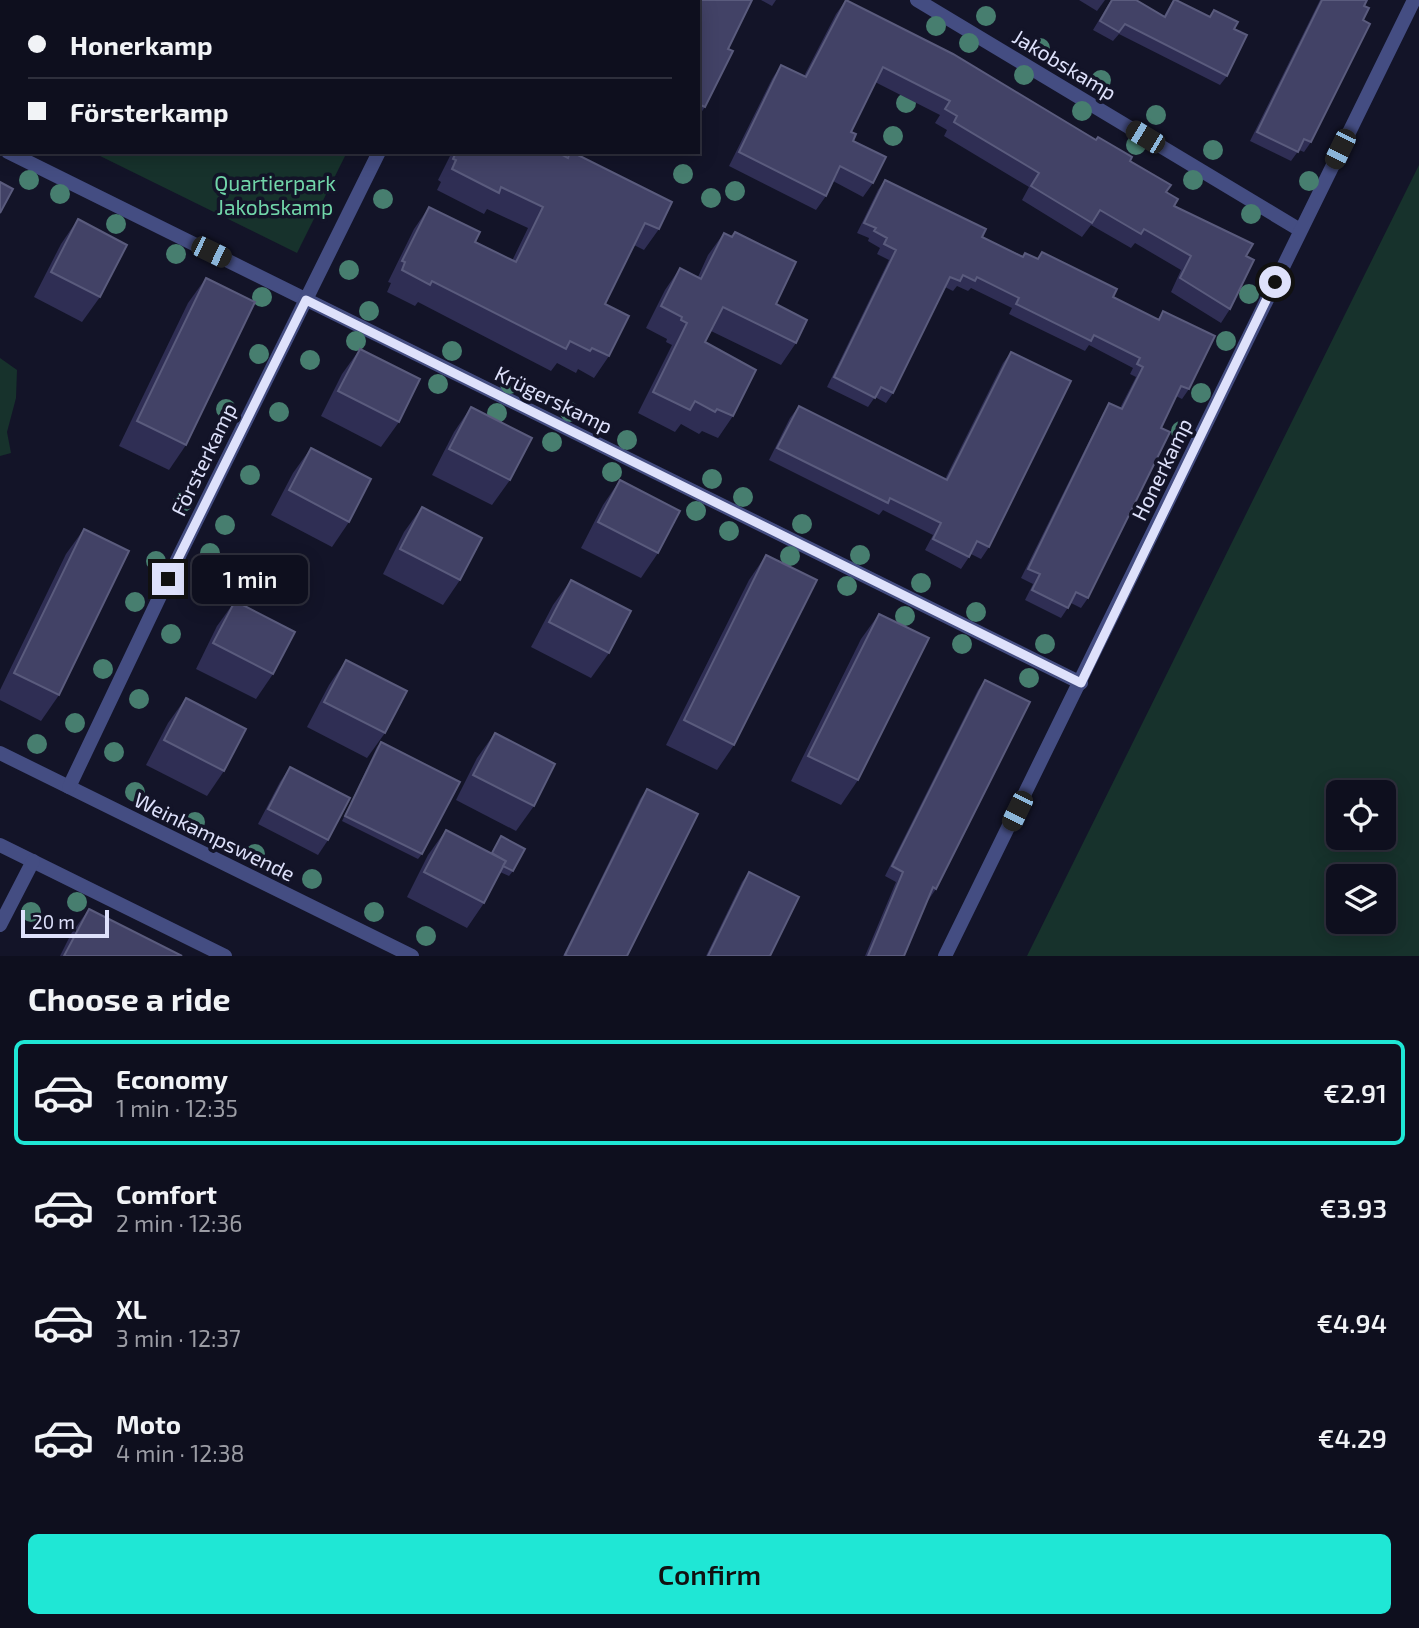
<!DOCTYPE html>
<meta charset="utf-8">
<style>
:root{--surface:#0e0f1e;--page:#1c1d2b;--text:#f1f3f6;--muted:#9b9ca4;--line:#2e2f3c;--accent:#1fe7d5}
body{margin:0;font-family:"Exo 2",sans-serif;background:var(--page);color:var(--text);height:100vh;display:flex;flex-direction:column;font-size:26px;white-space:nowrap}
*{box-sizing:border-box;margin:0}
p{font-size:23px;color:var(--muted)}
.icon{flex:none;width:38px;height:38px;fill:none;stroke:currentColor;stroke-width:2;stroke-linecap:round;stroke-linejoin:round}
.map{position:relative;height:956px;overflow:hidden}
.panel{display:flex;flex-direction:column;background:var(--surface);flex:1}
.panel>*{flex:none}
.hud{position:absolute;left:0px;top:0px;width:700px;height:154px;box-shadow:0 4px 18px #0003,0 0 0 2px var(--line);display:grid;align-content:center;height:154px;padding:0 28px;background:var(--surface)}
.buttons{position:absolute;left:1326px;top:780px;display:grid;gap:14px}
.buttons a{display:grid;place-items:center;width:70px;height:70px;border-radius:10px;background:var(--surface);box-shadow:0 4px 18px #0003,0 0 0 2px var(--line);font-size:35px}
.scale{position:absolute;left:21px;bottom:18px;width:88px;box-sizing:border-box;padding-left:7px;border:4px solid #dee1fb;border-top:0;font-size:19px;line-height:24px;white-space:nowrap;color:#dee1fb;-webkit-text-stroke:5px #131428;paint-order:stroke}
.end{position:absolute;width:32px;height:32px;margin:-16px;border:9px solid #dee1fb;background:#111;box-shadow:0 0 0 4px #111}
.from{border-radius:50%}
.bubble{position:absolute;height:49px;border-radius:10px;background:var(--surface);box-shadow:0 4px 18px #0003,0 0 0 2px var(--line);font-size:23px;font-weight:600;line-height:49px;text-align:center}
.car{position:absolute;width:21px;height:42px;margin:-21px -10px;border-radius:9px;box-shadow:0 0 5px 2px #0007;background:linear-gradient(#222 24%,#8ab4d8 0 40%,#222 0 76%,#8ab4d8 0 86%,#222 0)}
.hud b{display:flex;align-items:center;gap:24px;height:66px;font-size:26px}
.hud b+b{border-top:2px solid var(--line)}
.hud i{width:18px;height:18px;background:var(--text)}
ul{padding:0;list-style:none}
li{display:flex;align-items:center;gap:21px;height:105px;margin:0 14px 10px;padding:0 14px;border:4px solid transparent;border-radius:10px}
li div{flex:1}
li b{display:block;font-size:26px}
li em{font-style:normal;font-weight:600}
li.active{border-color:var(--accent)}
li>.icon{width:63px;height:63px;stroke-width:1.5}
h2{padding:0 28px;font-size:32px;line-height:84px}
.cta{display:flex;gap:14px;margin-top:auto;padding:14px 28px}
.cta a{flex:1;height:80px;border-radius:10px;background:var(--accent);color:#111;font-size:28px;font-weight:600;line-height:80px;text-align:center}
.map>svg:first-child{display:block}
</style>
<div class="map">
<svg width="1419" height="956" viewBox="0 0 1419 956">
<rect width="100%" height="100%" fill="#131428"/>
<g fill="#17322c" fill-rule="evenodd">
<polygon points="0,0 422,0 2,2 2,108"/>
<polygon points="92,152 347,152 297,253"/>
<path d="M1419,165V956H1027ZM1339,793H1384V838H1339ZM1339,877H1384V922H1339Z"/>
<polygon points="0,358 17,370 16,398 7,432 11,453 0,456"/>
</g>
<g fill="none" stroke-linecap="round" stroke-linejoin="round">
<g stroke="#444d82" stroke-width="14">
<polyline points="917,0 1300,230"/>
<polyline points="454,2 455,0"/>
<polyline points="8,152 1081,683"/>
<polyline points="0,753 412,956"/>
<polyline points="69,787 180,554 379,152"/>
<polyline points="0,845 225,956"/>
<polyline points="0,925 33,861"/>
<polyline points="945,956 1414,0"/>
</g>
</g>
<g fill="#477e6f">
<circle cx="986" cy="16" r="10"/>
<circle cx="936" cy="26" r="10"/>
<circle cx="969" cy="43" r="10"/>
<circle cx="1040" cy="48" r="10"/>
<circle cx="1024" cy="75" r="10"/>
<circle cx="1101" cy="80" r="10"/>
<circle cx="906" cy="103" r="10"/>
<circle cx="1082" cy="111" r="10"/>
<circle cx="1156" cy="115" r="10"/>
<circle cx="893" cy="136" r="10"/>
<circle cx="1136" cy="145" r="10"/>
<circle cx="1213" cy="150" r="10"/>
<circle cx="683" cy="174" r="10"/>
<circle cx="29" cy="180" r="10"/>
<circle cx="1193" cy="180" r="10"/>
<circle cx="1309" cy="181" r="10"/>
<circle cx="735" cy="191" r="10"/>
<circle cx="60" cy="194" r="10"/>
<circle cx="711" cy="198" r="10"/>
<circle cx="383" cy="199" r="10"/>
<circle cx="1251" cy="214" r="10"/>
<circle cx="116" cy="224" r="10"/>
<circle cx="176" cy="254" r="10"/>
<circle cx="349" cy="270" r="10"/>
<circle cx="1249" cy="294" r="10"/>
<circle cx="262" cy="297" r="10"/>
<circle cx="369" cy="311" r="10"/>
<circle cx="356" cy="341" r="10"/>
<circle cx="1226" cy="341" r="10"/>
<circle cx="452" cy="351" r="10"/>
<circle cx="259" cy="354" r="10"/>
<circle cx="310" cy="360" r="10"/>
<circle cx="438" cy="384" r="10"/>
<circle cx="510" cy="384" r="10"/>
<circle cx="1201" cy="393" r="10"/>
<circle cx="226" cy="409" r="10"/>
<circle cx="279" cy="412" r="10"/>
<circle cx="570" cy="412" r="10"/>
<circle cx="497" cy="413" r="10"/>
<circle cx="1181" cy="431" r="10"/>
<circle cx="627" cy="440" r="10"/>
<circle cx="552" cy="442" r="10"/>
<circle cx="612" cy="472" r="10"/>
<circle cx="250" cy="475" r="10"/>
<circle cx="712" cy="479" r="10"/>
<circle cx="743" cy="497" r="10"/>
<circle cx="183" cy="502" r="10"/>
<circle cx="696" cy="511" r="10"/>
<circle cx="802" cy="524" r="10"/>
<circle cx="225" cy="525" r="10"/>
<circle cx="729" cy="531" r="10"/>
<circle cx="210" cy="553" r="10"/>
<circle cx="860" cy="555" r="10"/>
<circle cx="790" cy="556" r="10"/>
<circle cx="156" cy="561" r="10"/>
<circle cx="921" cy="583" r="10"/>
<circle cx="847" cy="586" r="10"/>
<circle cx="135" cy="602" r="10"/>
<circle cx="976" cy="612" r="10"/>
<circle cx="905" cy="616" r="10"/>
<circle cx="171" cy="634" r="10"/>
<circle cx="962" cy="644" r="10"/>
<circle cx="1045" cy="644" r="10"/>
<circle cx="103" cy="669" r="10"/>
<circle cx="1029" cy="678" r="10"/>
<circle cx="139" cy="699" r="10"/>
<circle cx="75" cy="723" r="10"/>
<circle cx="37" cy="744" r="10"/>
<circle cx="114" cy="752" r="10"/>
<circle cx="135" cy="792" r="10"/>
<circle cx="195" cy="822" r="10"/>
<circle cx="255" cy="854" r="10"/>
<circle cx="312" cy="879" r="10"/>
<circle cx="77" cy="902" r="10"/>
<circle cx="31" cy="912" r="10"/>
<circle cx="374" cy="912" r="10"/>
<circle cx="426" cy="936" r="10"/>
</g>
<g fill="#2f2e54">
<polygon points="645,0 752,0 728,49 705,107 698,117 698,2 644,2"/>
<polygon points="761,0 776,0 772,6"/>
<polygon points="846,0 1130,161 1166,192 1174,206 1246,256 1230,309 1221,323 1171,292 1181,270 1135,243 1131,248 1091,225 1082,237 1022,200 1029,187 944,136 947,130 935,123 940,115 875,82 851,132 853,141 873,183 863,197 833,181 826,196 816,210 729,166 772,79 781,65 804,76 836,14"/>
<polygon points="1079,0 1105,0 1097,11"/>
<polygon points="1111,0 1136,0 1164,16 1173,0 1209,17 1214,10 1234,29 1227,76 1220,85 1119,34 1113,41 1093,30"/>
<polygon points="1320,0 1367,0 1364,6 1363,20 1311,142 1304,152 1299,150 1291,161 1250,141"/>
<polygon points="452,152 557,152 567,157 570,152 659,229 644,250 634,245 605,304 609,356 594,378 578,369 576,373 557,363 551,371 418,302 415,306 387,292 391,283 388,282 414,229 429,207 475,242 512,261 528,228 487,209 484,214 437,190 441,182 438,180"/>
<polygon points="885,180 982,237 1023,256 1037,259 1042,252 1113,297 1158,319 1163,311 1189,389 1182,399 1176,396 1161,428 1088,598 1081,608 1071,603 1061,618 1025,600 1033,584 1021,578 1103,413 1109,403 1120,408 1136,377 1130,374 1133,368 1089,345 1085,351 1009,314 1012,308 971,288 968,291 957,286 953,291 945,287 893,393 886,403 875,397 868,407 827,387 889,260 877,254 880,248 868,241 869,238 857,233 878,190"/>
<polygon points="78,219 100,297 82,322 34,297 61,244"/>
<polygon points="735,232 796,343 781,365 711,331 705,342 733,416 718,438 702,431 699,434 681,424 675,432 638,413 672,345 666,342 667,339 646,328 665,290 680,268 698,277 708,255 724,233 731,237"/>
<polygon points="206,278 186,445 169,470 119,446 188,303"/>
<polygon points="360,349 399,422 381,447 321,416 342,374"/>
<polygon points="1011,352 989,547 981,559 971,554 961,569 925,550 933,535 883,510 879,515 769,460 790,418 799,406 945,479 1003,363"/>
<polygon points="471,407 510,480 492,505 432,475 454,432"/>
<polygon points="311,448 349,522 332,547 271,515 293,473"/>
<polygon points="620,480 658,553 641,578 581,548 603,505"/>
<polygon points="422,507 460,580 443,605 383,574 404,532"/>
<polygon points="84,529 59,695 41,721 0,700 0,690 66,554"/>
<polygon points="766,555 734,745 717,770 666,745 749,580"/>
<polygon points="571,580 609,653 591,678 531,647 553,605"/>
<polygon points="235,601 273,674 256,699 196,669 217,626"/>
<polygon points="879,614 858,780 841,805 791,781 861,639"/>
<polygon points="346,660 385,733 367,758 307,727 329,685"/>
<polygon points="985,680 936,889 929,899 928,898 904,956 865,956 896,882 885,876 978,690"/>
<polygon points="186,698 224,771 207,796 146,765 168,723"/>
<polygon points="495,733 534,806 516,831 456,800 477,758"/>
<polygon points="381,742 422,854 418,859 342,821 377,747"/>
<polygon points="290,767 328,840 318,855 258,824 280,782"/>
<polygon points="647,789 627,956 563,956 640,799"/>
<polygon points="446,830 491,853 501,836 513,871 509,876 500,872 484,903 467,928 407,897 428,855"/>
<polygon points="749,872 770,956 706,956 742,882"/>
<polygon points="89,909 182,956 60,956 71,934"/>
</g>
<g fill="#424266" stroke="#5a5b7d" stroke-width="2">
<polygon points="531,0 625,0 628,2 530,2"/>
<polygon points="649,0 752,0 728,49 733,51 705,107 698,104 698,2 648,2"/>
<polygon points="846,0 953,54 1096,140 1098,137 1132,157 1130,161 1171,185 1166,192 1178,199 1174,206 1253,244 1246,256 1254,260 1230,309 1180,278 1191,256 1144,229 1141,234 1100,210 1092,223 1031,186 1039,173 954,122 957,116 945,109 950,101 883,67 851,132 856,134 853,141 886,157 873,183 840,166 826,196 739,152 781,65 806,77"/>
<polygon points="1112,0 1136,0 1165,17 1174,0 1176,0 1210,17 1214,10 1238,22 1234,29 1247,35 1227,76 1125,24 1119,32 1100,21"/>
<polygon points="1322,0 1367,0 1364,6 1369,8 1363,20 1370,24 1311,142 1304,139 1298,152 1257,132"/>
<polygon points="456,152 557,152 568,158 570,152 572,152 672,202 659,229 645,223 605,304 629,316 609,356 592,348 590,351 570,341 566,349 432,281 430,285 402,270 405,262 402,261 429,207 480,232 475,242 516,262 543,207 501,187 499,193 452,169 456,160 453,159"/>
<polygon points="885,180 986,229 982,237 1023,257 1025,253 1038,259 1042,252 1117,289 1113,297 1159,320 1163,311 1215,336 1189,389 1181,386 1161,428 1170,432 1088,598 1076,592 1068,608 1032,590 1040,574 1028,569 1109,403 1122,409 1143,367 1137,364 1140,358 1094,335 1091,341 1016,304 1019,298 977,277 975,281 963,275 960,281 950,277 893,393 881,387 875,398 834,377 896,250 884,244 887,238 874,231 876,228 864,223"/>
<polygon points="0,182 13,189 0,213"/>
<polygon points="78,219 127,245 100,297 51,272"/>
<polygon points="735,232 796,262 776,304 807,320 796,343 723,307 705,342 756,370 733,416 717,409 715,412 695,401 690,410 653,392 687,323 681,320 682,317 661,306 680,268 701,279 724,233 732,237"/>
<polygon points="206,278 255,302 186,445 137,421"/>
<polygon points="360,349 420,379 399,422 338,391"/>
<polygon points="1011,352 1071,381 989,547 977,541 969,557 933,539 941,523 890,498 888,503 777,448 799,406 947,480"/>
<polygon points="471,407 532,438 510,480 449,449"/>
<polygon points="311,448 371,479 349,522 289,490"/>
<polygon points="620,480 680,511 658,553 598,522"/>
<polygon points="422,507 482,538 460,580 400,549"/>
<polygon points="84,529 129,551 59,695 14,673"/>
<polygon points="766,555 817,580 734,745 684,720"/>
<polygon points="571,580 631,611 609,653 549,622"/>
<polygon points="235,601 295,632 273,674 213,643"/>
<polygon points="879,614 929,638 858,780 808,756"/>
<polygon points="346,660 407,691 385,733 324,702"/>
<polygon points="985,680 1030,702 936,889 933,887 904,956 868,956 903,872 892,866"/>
<polygon points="186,698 246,729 224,771 164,740"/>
<polygon points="495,733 555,764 534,806 473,775"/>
<polygon points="381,742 460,782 422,854 345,816"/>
<polygon points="290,767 350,798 328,840 268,809"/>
<polygon points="647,789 698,814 627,956 568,956 565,955"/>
<polygon points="446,830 506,861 484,903 424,872"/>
<polygon points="501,836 525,849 513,871 503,866 506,861 492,853"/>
<polygon points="749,872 799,897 770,956 708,956"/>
<polygon points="89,909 182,956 64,956"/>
</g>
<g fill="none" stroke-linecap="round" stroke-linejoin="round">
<polyline stroke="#dee1fb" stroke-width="9" points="168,579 306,300 1081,683 1275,282"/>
</g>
<g text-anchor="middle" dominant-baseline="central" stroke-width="7" stroke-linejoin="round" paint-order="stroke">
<g font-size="21" fill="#dee1fb" stroke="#131428">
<text transform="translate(1065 64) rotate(31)">Jakobskamp</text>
<text transform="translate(554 399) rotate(26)">Krügerskamp</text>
<text transform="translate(203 459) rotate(-64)">Försterkamp</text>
<text transform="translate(1161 469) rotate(-64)">Honerkamp</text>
<text transform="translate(215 836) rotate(26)">Weinkampswende</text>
</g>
<g font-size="21" fill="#71d5a9" stroke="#131428">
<text x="275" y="182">Quartierpark<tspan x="275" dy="24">Jakobskamp</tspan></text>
</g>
</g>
</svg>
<div class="buttons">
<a><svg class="icon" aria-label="locate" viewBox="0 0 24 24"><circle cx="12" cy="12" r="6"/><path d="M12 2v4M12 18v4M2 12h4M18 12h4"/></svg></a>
<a><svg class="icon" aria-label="layers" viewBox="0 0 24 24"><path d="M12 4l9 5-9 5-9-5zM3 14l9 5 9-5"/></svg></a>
</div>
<div class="scale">20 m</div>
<i class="end from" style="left:1275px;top:282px"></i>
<i class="end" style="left:168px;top:579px"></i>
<div class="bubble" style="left:192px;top:555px;width:116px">1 min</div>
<i class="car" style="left:1145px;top:137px;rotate:301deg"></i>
<i class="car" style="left:1340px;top:149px;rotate:206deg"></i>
<i class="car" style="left:211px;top:252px;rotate:116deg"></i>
<i class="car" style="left:1017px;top:811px;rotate:206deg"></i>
<div class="hud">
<b><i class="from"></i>Honerkamp</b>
<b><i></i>Försterkamp</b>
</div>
</div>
<section class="panel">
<h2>Choose a ride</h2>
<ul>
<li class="active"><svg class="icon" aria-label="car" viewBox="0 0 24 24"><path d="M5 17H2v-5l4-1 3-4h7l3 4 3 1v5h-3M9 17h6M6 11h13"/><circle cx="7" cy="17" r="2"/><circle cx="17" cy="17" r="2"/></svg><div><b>Economy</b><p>1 min · 12:35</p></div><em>€2.91</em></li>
<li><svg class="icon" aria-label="car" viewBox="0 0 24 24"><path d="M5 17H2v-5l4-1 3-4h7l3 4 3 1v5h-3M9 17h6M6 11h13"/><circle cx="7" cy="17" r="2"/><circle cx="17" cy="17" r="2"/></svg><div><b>Comfort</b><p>2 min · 12:36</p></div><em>€3.93</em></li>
<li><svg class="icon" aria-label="car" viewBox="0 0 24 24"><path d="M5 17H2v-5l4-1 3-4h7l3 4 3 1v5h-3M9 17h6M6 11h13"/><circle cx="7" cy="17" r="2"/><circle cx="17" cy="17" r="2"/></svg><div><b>XL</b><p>3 min · 12:37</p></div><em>€4.94</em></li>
<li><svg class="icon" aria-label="car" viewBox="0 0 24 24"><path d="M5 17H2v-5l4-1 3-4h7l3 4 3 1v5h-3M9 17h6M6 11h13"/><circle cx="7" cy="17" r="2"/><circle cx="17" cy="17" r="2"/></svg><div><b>Moto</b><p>4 min · 12:38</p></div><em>€4.29</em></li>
</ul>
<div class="cta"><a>Confirm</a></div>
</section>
